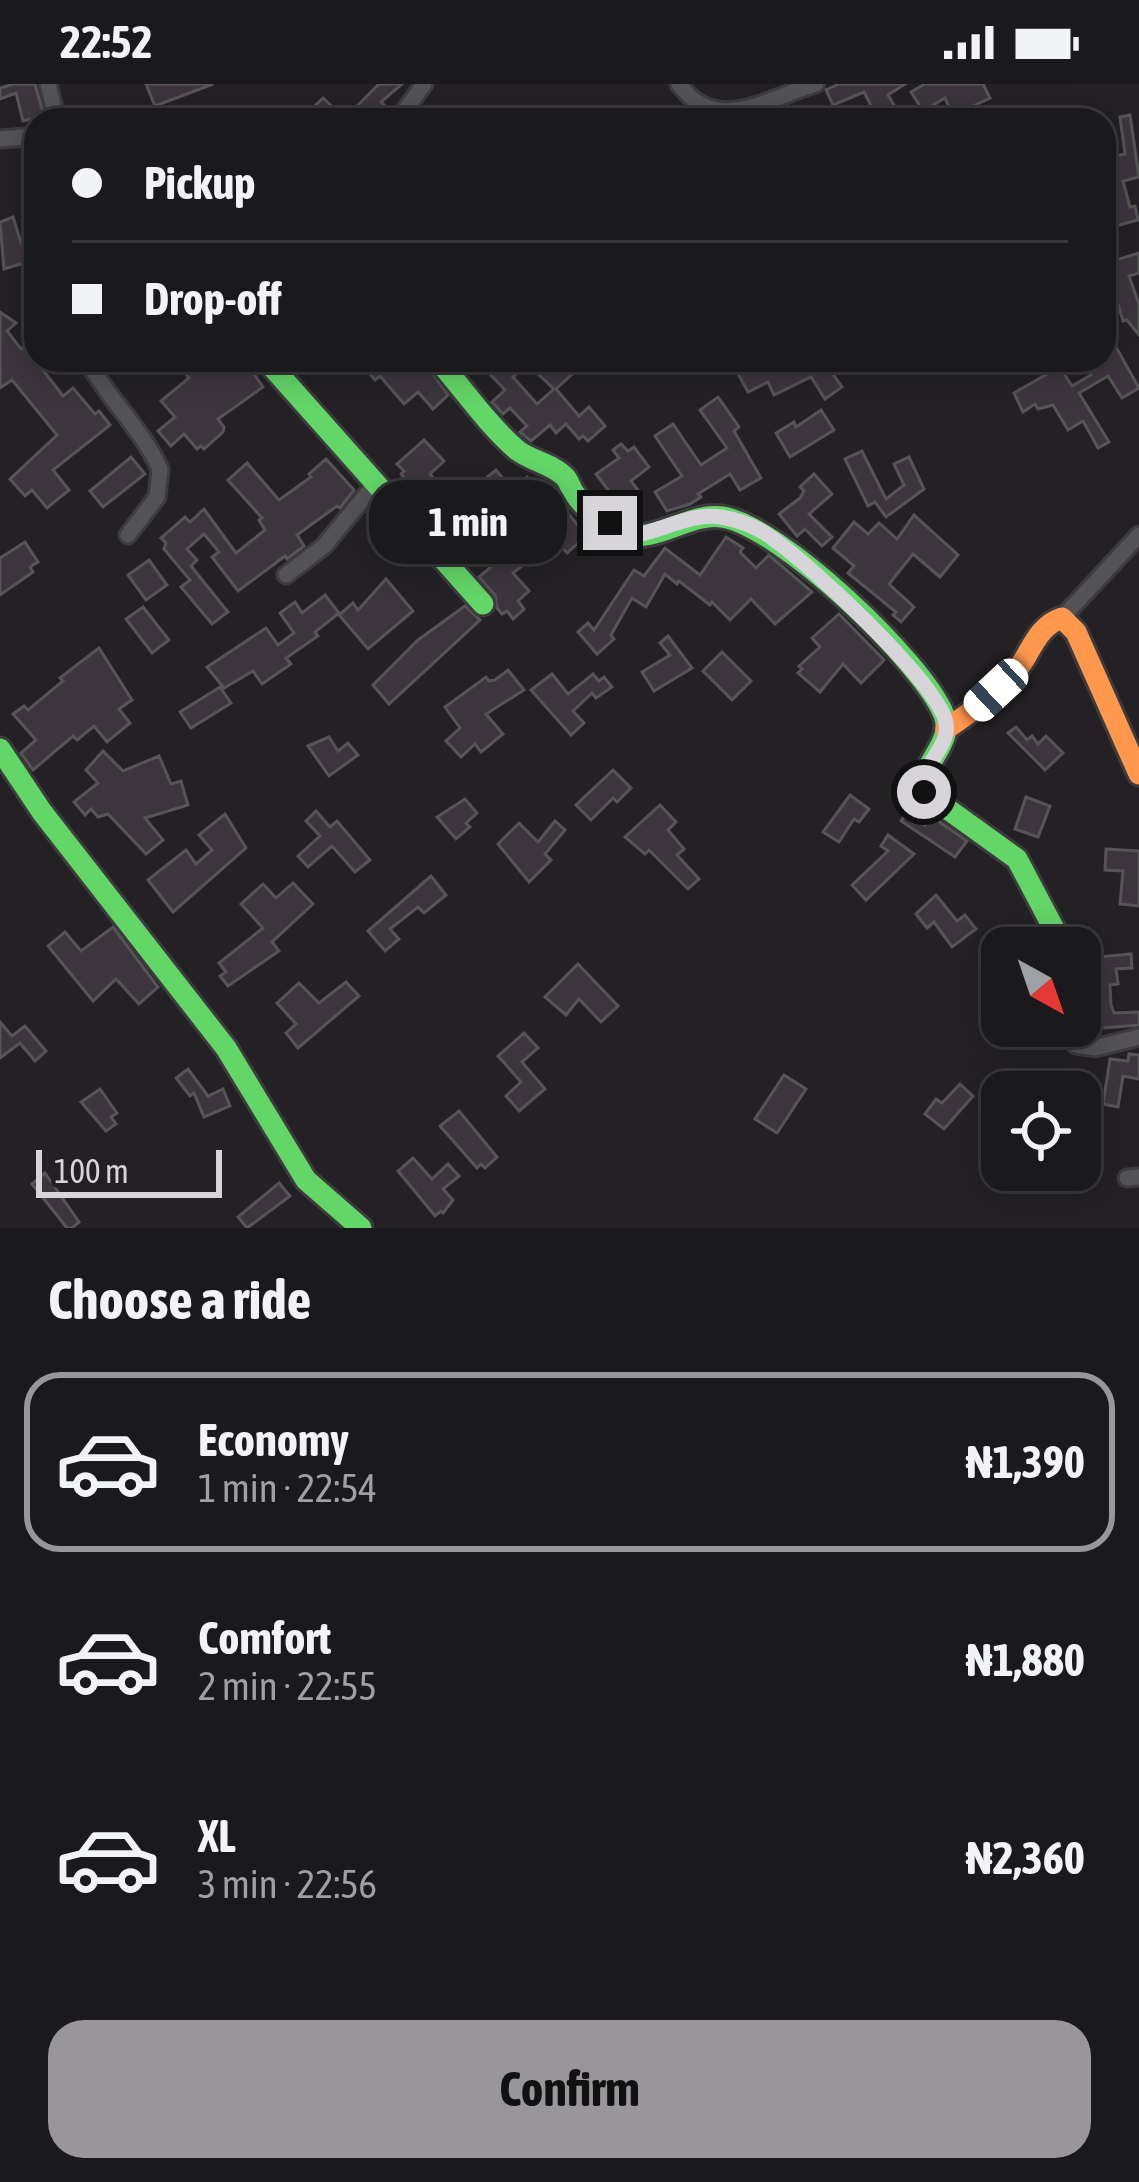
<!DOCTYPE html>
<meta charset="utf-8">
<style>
:root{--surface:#1a191b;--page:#232224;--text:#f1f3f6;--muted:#9fa0a3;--line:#38383a;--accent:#98969a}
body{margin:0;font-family:"Asap Condensed",sans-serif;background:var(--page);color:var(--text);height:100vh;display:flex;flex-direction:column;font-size:45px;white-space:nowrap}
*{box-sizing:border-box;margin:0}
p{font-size:39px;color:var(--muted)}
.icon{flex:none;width:66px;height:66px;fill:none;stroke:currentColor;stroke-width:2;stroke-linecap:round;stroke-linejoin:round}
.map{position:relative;height:1144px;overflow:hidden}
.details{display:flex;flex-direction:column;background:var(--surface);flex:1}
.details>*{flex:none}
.banner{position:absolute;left:24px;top:24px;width:1092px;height:264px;border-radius:36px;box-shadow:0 6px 30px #0003,0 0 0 3px var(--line);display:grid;align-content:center;height:264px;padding:0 48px;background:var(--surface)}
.needle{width:78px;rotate:140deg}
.fabs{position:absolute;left:981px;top:843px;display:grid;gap:24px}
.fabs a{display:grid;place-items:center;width:120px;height:120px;border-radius:24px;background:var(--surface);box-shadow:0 6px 30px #0003,0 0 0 3px var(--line);font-size:60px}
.scale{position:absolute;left:36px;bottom:30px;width:186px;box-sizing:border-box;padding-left:12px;border:6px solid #d7d5d9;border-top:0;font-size:33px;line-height:42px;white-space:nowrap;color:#d7d5d9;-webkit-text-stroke:9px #232025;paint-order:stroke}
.end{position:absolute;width:54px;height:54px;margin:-27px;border:15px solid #d7d5d9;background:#111;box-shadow:0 0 0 6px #111}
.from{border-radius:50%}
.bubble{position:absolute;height:84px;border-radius:36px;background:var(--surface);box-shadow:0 6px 30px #0003,0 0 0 3px var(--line);font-size:39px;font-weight:700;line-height:84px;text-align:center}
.car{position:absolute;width:36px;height:72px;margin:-36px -18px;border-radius:15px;box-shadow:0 0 9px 3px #0007;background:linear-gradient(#fff 24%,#345 0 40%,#fff 0 76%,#345 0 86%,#fff 0)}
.banner b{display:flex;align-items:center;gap:42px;height:114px;font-size:45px}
.banner b+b{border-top:3px solid var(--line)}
.banner i{width:30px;height:30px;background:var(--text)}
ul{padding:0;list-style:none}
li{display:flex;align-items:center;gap:36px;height:180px;margin:0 24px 18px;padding:0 24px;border:6px solid transparent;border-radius:36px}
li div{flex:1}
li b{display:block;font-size:45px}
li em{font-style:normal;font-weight:700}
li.active{border-color:var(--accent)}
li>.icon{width:108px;height:108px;stroke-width:1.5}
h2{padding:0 48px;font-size:54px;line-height:144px}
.button{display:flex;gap:24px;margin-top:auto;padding:24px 48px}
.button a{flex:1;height:138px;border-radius:36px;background:var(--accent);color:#111;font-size:48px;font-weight:700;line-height:138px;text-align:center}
.status{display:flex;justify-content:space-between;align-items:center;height:84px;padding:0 60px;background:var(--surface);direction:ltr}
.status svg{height:33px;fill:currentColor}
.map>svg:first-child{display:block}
</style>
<div class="status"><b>22:52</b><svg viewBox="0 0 49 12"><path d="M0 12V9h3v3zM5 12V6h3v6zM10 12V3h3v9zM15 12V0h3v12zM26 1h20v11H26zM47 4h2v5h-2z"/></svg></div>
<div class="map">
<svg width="1139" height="1144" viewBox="0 0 1139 1144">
<rect width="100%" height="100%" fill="#232124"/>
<g fill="#3d353e" stroke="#565456" stroke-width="3" fill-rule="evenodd">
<polygon points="14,0 35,0 44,32 23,37 16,9 0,15 0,4"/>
<polygon points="146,0 213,0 155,22"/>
<polygon points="379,0 402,0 381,18 384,21 369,36 300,36 323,14 345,34"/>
<polygon points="839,0 905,0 888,11 903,36 878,36 864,8 833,21 826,6"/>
<polygon points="925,0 983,0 990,14 967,25 971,36 954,36 945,14 923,27 911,8"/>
<polygon points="1130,31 1139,93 1123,97 1130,123 1135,122 1138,136 1104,145 1104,74 1125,70 1120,33"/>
<polygon points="13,133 27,178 4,185 0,138"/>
<polygon points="1139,169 1139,189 1129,192 1139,220 1139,251 1127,236 1123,237 1106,179"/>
<polygon points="0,228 16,239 7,247 21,265 36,254 36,277 63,312 73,304 95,330 99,327 110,341 53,386 69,406 47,424 32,406 25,412 10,395 57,351 12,296 0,304"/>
<polygon points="1112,256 1139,304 1122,314 1108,292 1079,309 1109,358 1098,364 1083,337 1068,346 1053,321 1038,325 1035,320 1023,328 1014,309 1047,290 1037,276 1055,276 1072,302 1091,291 1080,276 1104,276 1104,263"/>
<polygon points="182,276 244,276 263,303 218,335 224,343 223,348 204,365 201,362 197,365 184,350 171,362 158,347 175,333 161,317 189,294 181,284 186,281"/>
<polygon points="358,276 423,276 448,311 433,325 418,308 404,320 380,292 375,296"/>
<path d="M501,276H588L556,305L579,332L589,323L605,342L588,357L583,352L579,355L566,340L556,349L550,341L531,357L520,348L527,342L510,324L503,330L492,318L505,306L488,288ZM527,280L554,305L537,320L513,293Z"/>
<polygon points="760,276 789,276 794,288 811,276 823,276 842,303 825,315 811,293 774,311 768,298 748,308 737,288"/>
<polygon points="718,313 739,343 734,347 761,394 740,406 730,390 698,410 701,413 690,420 667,427 655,408 682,392 655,352 673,340 701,381 727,364 700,326"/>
<polygon points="821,326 834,346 790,373 776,349 794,338 796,343"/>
<polygon points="424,356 444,377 430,390 450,415 464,403 469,408 496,386 512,405 527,393 539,407 544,404 556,418 558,416 586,452 567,469 548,448 518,477 522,482 513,489 529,507 518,517 524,525 513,535 507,527 502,530 497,524 495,511 479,493 492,482 462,447 452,455 442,447 401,390 404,387 397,380"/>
<polygon points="621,360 628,367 634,363 649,383 631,397 640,409 621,423 596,390 619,374 613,366"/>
<polygon points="862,367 886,415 904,401 894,380 909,373 924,405 886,433 875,418 868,422 845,375"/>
<polygon points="131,373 145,390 103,423 90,407"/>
<polygon points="326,375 354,406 340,424 337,422 297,451 304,462 287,475 285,472 238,507 212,473 219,468 204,450 187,465 197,476 191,482 228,528 212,540 181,503 190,496 164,465 166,459 161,454 185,433 190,438 204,425 236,469 265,446 259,436 262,434 228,396 247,379 279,416 311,393 309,390"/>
<polygon points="814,390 832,410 809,430 832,453 822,462 805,445 797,452 779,430 800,414 804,407 800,403"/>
<polygon points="914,431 958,471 940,493 913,470 889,500 914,523 901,538 893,531 896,528 848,489 854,482 833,464 854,438 868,450 879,439 897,455"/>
<polygon points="726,453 743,464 740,468 756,484 769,471 812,508 775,540 751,515 730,536 712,518 710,521 679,497 677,500 665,490 646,523 632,514 611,551 614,555 597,570 578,548 588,539 594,546 634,486 644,492 665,464 700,491"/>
<polygon points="25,458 38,478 30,483 33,488 0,511 0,474"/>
<polygon points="149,476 167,501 146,516 128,491"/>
<polygon points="386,495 413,527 368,565 339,531 353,519 358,526"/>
<polygon points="325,511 339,529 315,548 318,552 286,574 291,580 262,600 253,587 224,604 207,583 266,544 278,561 294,549 280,529 295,518 302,529"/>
<polygon points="465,522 480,536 389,620 373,601 418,556"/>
<polygon points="143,523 169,556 152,569 126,535"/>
<polygon points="839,530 884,576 861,599 843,580 820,608 798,589 802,585 799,582 820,563 812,554"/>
<polygon points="668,552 692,584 654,607 642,588 670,571 660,559"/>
<polygon points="99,564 132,616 119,625 130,639 107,658 94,642 77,656 73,652 33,686 21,669 36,656 13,630 24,622 28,626 63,597 60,594"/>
<polygon points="722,568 751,597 732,616 703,587"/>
<polygon points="508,586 524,606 486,630 503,650 481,668 475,660 461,673 446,657 460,644 445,623 486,593 489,597 495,596"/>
<polygon points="552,590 568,610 593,590 599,597 604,593 612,603 596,614 592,609 573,627 584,639 571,651 531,606"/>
<polygon points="220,603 231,619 191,644 180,628"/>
<polygon points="1016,643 1027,656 1032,652 1038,660 1046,652 1063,669 1045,686 1008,649"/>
<polygon points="329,653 338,667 348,659 358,671 329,692 308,662"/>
<polygon points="103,667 123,687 159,672 171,700 181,697 188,721 145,734 163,756 146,770 108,730 98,733 91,725 85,731 74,718 98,699 86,686"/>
<polygon points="613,686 631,704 617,718 613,714 591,736 576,721"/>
<polygon points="850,711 869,725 859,738 854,735 839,758 823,748"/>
<polygon points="1026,713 1050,722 1038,753 1015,745"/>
<polygon points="465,715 477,729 466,739 470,743 456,755 437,733"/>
<polygon points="660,721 676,738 668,746 684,765 677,771 699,795 688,805 649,766 645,770 625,753"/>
<polygon points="316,727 330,743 337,737 370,776 355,788 332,762 308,783 298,772 320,752 306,737"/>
<polygon points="907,729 925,741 931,732 967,757 955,773 901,737"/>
<polygon points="225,730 246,764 173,828 148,796 186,766 196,780 212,766 199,751"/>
<polygon points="555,737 565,746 545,770 551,776 529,798 498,760 519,739 538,758"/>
<polygon points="888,751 914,770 866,816 852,801 888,767 881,762"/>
<polygon points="1106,765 1139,767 1139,822 1120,820 1123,787 1105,786"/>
<polygon points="431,792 446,811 424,829 418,823 390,845 399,855 385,867 368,847"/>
<polygon points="293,799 313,820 272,858 279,867 228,902 220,892 226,888 219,879 263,844 241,820 263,800 276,814"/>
<polygon points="936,811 957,837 965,831 976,845 952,863 934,838 927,844 916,830"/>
<polygon points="113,843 158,903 139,920 116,895 93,917 48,862 65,848 81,867"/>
<polygon points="1131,870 1132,884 1116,885 1118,900 1110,901 1111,921 1114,929 1139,928 1139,941 1091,945 1091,920 1094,920 1087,874"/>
<polygon points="578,880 618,922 601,938 579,915 566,931 545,913"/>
<polygon points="346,898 359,912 298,964 286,949 296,940 277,919 299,899 319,919"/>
<polygon points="0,938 12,952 25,942 46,967 35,977 20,959 0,974"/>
<polygon points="524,949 538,964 522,978 545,1005 519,1027 506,1012 521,998 498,972"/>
<polygon points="1129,970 1139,971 1139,995 1123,992 1118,1023 1103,1020 1110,975 1128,977"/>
<polygon points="188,985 208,1012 223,1005 230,1022 204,1033 194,1009 190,1012 176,994"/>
<polygon points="784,991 806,1005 777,1049 755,1035"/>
<polygon points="960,1000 973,1012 944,1045 925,1030 936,1015 942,1019"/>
<polygon points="100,1005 117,1029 111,1033 116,1040 106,1047 81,1018"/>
<polygon points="459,1027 497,1073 485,1084 481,1080 477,1084 440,1042"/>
<polygon points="413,1074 432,1095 448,1080 459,1092 443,1105 453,1116 443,1129 441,1127 435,1132 398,1087"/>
<polygon points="45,1089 79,1138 72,1144 67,1144 32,1100"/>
<polygon points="279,1099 290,1112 247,1144 238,1133"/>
</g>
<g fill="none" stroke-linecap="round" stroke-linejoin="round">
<g stroke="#3d3b3e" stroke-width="21">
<g id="street">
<polyline points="48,0 57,36"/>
<path d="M679,0C717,53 769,13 816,0"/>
<polyline points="398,36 424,0"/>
<polyline points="0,55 36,52"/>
<path d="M87,276C108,315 142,345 160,385L157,413L128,451"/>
<polyline points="286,491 324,462 376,399"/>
<polyline points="1062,534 1139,451"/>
<polyline points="1071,942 1076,961 1095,964 1139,953"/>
<polyline points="1127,1094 1139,1093"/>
</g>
</g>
<g stroke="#3d3b3e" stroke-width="27">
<g id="fast">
<polyline points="266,276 483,520"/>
<path d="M438,276C464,306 487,340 517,366C531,377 553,380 565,393C569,397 570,403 574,409C585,425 605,442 623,449C654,461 689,428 722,433C779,441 923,578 944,631C955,660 919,679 924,708L1017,775L1064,864"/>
<polyline points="0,665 42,728 226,964 306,1096 361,1144"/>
</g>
</g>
<g stroke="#3d3b3e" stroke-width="27">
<path id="slow" d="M946,645C970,629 994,612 1013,591C1031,571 1035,543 1062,534L1076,548L1139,690"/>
</g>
<use href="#street" stroke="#535254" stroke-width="15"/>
<use href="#fast" stroke="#63d668" stroke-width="21"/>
<use href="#slow" stroke="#ff974d" stroke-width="21"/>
</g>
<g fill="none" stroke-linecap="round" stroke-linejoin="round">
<path stroke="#d7d5d9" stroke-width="15" d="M610,439L632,452C661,448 690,428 721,433C739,436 757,443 772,454C814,484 924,587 944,632C957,662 915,682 924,708"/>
</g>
</svg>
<div class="fabs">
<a><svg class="needle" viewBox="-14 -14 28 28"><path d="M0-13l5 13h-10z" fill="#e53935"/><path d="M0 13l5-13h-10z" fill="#9fa0a3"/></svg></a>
<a><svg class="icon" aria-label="locate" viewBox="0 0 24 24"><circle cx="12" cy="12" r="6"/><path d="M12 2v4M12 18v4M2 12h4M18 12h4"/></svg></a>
</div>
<div class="scale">100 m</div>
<i class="end from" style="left:924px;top:708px"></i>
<i class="end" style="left:610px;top:439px"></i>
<div class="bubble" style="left:369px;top:396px;width:198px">1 min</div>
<i class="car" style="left:996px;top:606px;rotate:227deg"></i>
<div class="banner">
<b><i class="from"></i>Pickup</b>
<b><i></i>Drop-off</b>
</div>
</div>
<section class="details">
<h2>Choose a ride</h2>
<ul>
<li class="active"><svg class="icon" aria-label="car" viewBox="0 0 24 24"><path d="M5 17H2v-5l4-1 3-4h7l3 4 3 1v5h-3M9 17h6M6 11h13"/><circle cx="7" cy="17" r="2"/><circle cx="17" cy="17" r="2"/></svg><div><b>Economy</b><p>1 min · 22:54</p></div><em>₦1,390</em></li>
<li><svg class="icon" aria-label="car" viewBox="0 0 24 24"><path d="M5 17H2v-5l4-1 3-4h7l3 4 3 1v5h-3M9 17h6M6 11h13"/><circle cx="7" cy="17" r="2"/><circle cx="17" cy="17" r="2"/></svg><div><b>Comfort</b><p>2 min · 22:55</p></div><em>₦1,880</em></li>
<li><svg class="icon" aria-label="car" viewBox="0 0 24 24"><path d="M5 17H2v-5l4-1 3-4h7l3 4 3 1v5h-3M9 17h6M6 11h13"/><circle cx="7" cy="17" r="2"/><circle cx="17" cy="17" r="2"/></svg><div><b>XL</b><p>3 min · 22:56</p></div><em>₦2,360</em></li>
</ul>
<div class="button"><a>Confirm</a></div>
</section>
